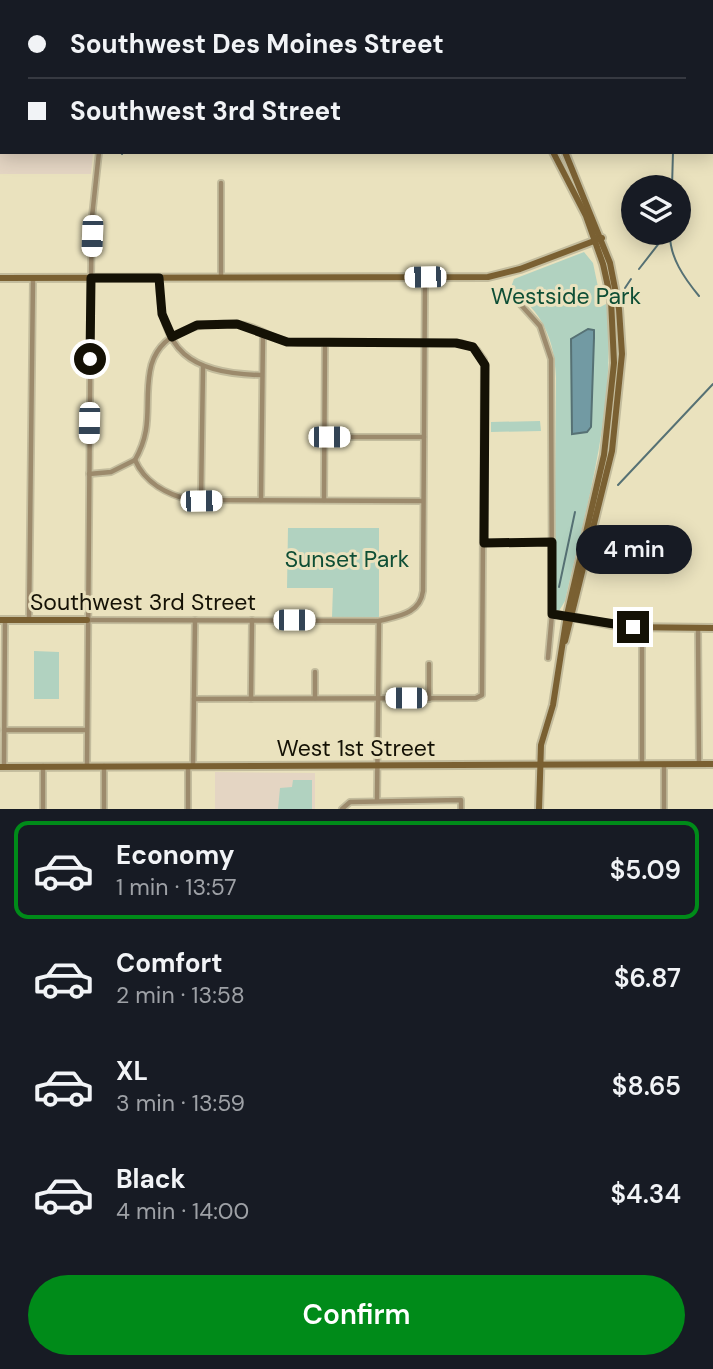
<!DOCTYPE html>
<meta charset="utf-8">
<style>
:root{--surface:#171b24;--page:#20242c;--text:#f1f3f6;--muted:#9ea1a6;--line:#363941;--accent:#008b19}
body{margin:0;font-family:"DM Sans",sans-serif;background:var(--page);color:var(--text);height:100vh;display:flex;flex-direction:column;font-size:26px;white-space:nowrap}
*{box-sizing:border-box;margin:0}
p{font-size:23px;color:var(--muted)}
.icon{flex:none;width:38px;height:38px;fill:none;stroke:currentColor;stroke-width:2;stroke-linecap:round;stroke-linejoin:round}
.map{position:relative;height:809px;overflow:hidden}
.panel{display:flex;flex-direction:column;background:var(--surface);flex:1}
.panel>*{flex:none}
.hud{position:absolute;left:0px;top:0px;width:714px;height:154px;box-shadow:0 4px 18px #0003;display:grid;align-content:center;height:154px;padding:0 28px;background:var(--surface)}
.controls{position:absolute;left:621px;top:175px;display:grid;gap:14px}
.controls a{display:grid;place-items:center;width:70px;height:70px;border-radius:50%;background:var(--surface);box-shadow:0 4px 18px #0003;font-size:35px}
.end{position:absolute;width:32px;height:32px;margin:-16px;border:9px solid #141105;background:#fff;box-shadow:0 0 0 4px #fff}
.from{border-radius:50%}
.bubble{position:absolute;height:49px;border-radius:24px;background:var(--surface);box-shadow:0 4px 18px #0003;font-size:23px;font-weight:600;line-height:49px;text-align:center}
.car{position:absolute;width:21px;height:42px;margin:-21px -10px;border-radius:9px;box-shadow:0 0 5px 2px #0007;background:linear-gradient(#fff 24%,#345 0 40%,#fff 0 76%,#345 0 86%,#fff 0)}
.hud b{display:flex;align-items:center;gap:24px;height:66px;font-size:26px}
.hud b+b{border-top:2px solid var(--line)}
.hud i{width:18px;height:18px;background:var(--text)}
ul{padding:12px 0 0;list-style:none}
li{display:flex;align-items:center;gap:21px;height:98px;margin:0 14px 10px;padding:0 14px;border:4px solid transparent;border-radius:14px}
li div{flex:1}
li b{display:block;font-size:26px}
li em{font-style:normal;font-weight:600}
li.on{border-color:var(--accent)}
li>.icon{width:63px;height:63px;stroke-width:1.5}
.primary-button{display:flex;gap:14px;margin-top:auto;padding:14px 28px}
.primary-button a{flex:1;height:80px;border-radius:42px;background:var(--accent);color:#fff;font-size:28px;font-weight:600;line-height:80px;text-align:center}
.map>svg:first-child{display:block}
</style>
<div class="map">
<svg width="713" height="809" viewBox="0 0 713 809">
<rect width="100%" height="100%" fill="#eae2be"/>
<g fill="#e4d5c3">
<polygon points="0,0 30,2 2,2 2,152 93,152 91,174 0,174"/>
<polygon points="215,772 315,773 315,809 215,809"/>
</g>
<g fill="#b1d2c0">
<path d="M584,252L593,263L602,306L606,304L607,308C616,408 587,504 565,601L559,611L554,609V602L556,378C555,340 542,310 510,290L514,279Z"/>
<polygon points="540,421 541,431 491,432 491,422"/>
<polygon points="288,528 379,528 379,617 332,617 333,588 287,588"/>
<polygon points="34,651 59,652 59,699 34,699"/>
<polygon points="293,780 312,780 312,809 278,809 280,788 292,787"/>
</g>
<polygon fill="#729aa3" stroke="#567174" stroke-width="2" points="588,329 594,330 594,338 591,427 587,432 572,434 571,339"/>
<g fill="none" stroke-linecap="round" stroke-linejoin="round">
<g stroke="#567174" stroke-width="2">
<polyline points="141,0 142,2"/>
<polyline points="677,0 677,2"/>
<polyline points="122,154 123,152"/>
<polyline points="672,187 673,152"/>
<path d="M670,233C669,257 685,279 699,296"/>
<polyline points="639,269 667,233"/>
<polyline points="625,288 631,279"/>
<polyline points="618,485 713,384"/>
<polyline points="559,587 575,512"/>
</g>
<g stroke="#c3bc9d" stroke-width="8">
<g id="street">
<polyline points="30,0 30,2"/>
<polyline points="255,0 264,2"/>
<polyline points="338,0 339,2"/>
<polyline points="344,0 344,2"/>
<polyline points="430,0 431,2"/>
<polyline points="103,2 104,0"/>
<polyline points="171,2 173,0"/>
<polyline points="287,2 287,0"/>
<polyline points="409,2 418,0"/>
<polyline points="221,183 221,277"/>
<path d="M159,278C159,352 192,374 261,375"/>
<polyline points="513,296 540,326 551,359 552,614 548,658"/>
<polyline points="324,437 424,437"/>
<path d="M135,460C145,483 168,495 191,500L423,501"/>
<path d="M89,474L111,472L135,460C154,427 144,405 150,371C157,330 202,321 237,324C258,325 274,342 298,343H462L477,350L484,360L482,695L476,698L194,699"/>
<polyline points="261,500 263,334"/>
<polyline points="324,500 325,344"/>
<polyline points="201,501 203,367"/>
<polyline points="484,543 552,542"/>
<polyline points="552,614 567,615"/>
<polyline points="29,620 33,278"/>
<path d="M87,620L379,621C398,616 420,614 423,591L425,277"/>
<polyline points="698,628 699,764"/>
<polyline points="429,664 429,699"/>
<polyline points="315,698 315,672"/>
<polyline points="251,699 252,620"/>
<polyline points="4,730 86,730"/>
<polyline points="642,764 642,627"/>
<polyline points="664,764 664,809"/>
<polyline points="43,766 43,809"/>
<polyline points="87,766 91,278 92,217 99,152"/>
<polyline points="104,766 104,809"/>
<polyline points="193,766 195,620"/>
<polyline points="4,767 5,620"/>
<polyline points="377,801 379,621"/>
<polyline points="188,809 188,766"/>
<polyline points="342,809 350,802 461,800 461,809"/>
</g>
</g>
<g stroke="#c3bc9d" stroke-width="10">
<g id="secondary">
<polyline points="482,0 482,2"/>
<polyline points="492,0 493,2"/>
<polyline points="565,152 610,263 619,309 622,354 612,451 565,641"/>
<polyline points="0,278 488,277 520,269 602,238"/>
<polyline points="572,617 623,627 713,628"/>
<polyline points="0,620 87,620"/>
<polyline points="0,767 713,764"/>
<polyline points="539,809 541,745 553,705 567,615 604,455 614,363 611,300 603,264 586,216 553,152"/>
</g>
</g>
<use href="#street" stroke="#9c8a6c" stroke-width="4.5"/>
<use href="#secondary" stroke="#7a6032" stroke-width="6"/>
</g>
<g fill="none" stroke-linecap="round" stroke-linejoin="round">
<polyline stroke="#141105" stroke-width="9" points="90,359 91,278 159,278 162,314 172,337 197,325 237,324 287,342 456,343 473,347 485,365 484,543 552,542 552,614 633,627"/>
</g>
<g text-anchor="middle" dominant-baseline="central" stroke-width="6" stroke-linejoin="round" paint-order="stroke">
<g font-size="23" fill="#0e4e35" stroke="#eae2be">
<text x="566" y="296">Westside Park</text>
<text x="347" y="559">Sunset Park</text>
</g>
<g font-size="23" fill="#141105" stroke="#eae2be">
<text x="143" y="602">Southwest 3rd Street</text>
<text x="356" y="748">West 1st Street</text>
</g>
</g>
</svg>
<div class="controls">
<a><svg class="icon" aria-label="layers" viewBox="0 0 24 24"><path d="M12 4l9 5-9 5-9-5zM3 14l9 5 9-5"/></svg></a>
</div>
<i class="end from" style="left:90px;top:359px"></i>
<i class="end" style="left:633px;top:627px"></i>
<div class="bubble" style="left:576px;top:525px;width:116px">4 min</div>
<i class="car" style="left:92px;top:236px;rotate:182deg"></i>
<i class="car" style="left:425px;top:277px;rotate:269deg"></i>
<i class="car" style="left:89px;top:423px;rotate:181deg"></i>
<i class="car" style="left:329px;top:437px;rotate:90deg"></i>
<i class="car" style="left:201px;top:501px;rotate:89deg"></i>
<i class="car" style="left:294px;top:620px;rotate:90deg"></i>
<i class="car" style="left:406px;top:698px;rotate:270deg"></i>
<div class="hud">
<b><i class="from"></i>Southwest Des Moines Street</b>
<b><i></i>Southwest 3rd Street</b>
</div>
</div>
<section class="panel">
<ul>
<li class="on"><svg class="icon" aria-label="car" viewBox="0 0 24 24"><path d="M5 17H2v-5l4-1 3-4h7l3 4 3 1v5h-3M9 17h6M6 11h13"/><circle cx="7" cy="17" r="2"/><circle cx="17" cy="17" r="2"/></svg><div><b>Economy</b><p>1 min · 13:57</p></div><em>$5.09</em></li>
<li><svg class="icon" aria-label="car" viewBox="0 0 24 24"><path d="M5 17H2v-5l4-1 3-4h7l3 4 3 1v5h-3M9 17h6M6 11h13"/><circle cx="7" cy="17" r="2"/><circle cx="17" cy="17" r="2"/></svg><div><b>Comfort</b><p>2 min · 13:58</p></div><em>$6.87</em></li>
<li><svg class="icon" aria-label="car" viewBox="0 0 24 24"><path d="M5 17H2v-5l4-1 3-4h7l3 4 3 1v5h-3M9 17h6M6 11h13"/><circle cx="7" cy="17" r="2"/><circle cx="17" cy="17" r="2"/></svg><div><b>XL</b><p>3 min · 13:59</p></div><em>$8.65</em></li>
<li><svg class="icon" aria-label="car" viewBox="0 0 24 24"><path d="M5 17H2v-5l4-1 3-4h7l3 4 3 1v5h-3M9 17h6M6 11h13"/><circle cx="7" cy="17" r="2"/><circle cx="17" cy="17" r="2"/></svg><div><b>Black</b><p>4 min · 14:00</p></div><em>$4.34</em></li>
</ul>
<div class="primary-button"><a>Confirm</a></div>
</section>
